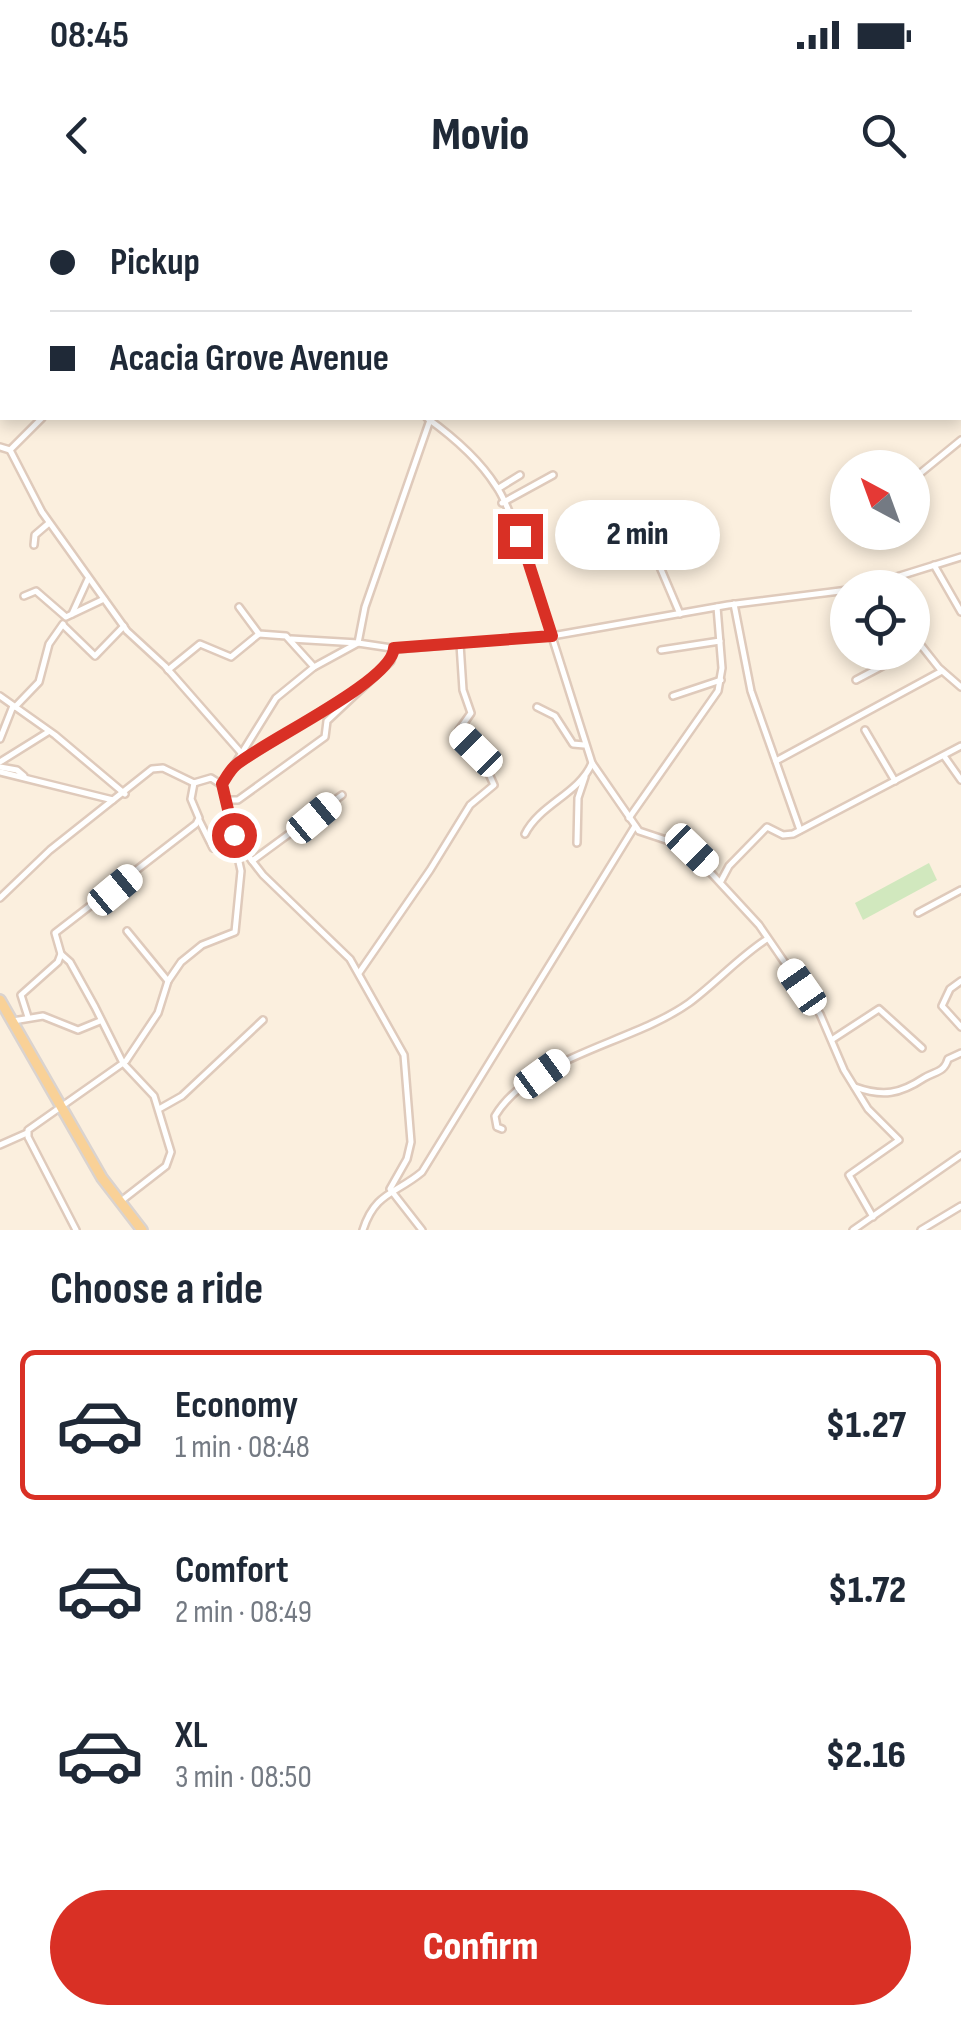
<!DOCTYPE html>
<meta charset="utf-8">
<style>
:root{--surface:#fff;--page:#f6f6f7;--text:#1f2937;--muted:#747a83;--line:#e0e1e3;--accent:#d93025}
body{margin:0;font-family:"Sofia Sans Condensed",sans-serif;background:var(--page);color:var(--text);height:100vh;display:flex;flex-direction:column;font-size:38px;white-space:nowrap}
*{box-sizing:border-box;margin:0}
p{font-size:32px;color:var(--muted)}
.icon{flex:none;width:55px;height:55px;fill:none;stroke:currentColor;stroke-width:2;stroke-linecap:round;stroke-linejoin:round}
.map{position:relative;height:1030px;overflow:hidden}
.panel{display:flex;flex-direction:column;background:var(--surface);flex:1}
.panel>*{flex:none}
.guide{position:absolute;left:0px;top:0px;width:962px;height:220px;box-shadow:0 5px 15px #0003;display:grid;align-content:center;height:220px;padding:0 50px;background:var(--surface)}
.needle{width:65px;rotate:319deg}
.fabs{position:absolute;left:830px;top:250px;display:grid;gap:20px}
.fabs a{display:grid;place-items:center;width:100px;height:100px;border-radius:50%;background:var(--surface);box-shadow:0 5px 15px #0003;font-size:50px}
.end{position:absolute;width:45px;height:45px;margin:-22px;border:12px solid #d93025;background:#fff;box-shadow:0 0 0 5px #fff}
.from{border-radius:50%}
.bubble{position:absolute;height:70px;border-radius:35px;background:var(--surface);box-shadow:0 5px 15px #0003;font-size:32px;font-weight:800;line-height:70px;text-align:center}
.car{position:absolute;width:30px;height:60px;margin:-30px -15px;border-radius:12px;box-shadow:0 0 8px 2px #0007;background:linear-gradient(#fff 24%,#345 0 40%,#fff 0 76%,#345 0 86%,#fff 0)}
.guide b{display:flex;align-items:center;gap:35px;height:95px;font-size:38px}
.guide b+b{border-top:2px solid var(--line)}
.guide i{width:25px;height:25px;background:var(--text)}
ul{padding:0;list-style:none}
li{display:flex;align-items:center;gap:30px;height:150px;margin:0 20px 15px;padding:0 30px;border:5px solid transparent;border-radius:15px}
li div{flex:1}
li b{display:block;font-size:38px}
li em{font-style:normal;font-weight:800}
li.on{border-color:var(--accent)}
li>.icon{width:90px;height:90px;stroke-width:1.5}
h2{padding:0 50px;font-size:45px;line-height:120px}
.action{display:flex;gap:20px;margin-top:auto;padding:20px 50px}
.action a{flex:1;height:115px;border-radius:60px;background:var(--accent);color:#fff;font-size:40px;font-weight:800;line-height:115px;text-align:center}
.status{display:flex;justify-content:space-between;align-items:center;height:70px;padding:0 50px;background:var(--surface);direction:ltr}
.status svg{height:28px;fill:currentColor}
header{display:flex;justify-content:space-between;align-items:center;height:130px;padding:0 50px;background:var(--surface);font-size:45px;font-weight:800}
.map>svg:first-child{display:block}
</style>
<div class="status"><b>08:45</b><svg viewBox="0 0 49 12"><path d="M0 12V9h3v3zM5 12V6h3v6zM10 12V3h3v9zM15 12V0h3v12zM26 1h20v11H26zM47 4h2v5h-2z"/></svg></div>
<header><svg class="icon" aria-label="back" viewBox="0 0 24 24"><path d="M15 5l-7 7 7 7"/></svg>Movio<svg class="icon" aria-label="search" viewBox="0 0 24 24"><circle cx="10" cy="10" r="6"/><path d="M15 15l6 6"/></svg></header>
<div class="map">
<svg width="961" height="1030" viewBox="0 0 961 1030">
<rect width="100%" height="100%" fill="#fbefde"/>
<polygon fill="#d1e8be" points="929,663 937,680 863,720 855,703"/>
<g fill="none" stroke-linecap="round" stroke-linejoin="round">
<g stroke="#dfcabb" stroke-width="10">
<g id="minor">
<polyline points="13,0 18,2"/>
<polyline points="181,0 183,2"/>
<polyline points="600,0 602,2"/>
<polyline points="710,0 712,2"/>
<polyline points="814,0 816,2"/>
<polyline points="627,2 629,0"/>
<polyline points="791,2 793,0"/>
<polyline points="831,2 834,0"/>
<polyline points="960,29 961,29"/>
<polyline points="0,103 2,100"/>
<polyline points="960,138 961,140"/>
<polyline points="42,218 10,250 42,312 127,431 165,466 243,555"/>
<path d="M427,218C452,236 479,259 496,286C505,298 509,315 518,329L592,563L639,631L687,647L759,725L820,814L844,870L868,909L899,940L849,975L873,1017"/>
<polyline points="0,247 10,250"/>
<polyline points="912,280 961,240"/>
<polyline points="499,288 520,275"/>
<polyline points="502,303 553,275"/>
<polyline points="34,345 35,335 49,323"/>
<polyline points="934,365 961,412"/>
<polyline points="660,367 680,414"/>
<polyline points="861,388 961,357"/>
<polyline points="24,396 36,391 66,417 104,399"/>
<polyline points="734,404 751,491 800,630"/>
<polyline points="239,407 259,434 286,436 314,467"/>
<polyline points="72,414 88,379"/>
<polyline points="63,425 95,456 124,426"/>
<polyline points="912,434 939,468 961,487"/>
<polyline points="291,439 358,443 365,407 430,220"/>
<polyline points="661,450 720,441"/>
<polyline points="168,470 200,444 231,457 259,434"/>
<polyline points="856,480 909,452"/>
<polyline points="0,496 55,535 125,594"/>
<polyline points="673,496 721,480"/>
<polyline points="15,507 39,482 49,444 63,424"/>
<polyline points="537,507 555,516 573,544 584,545"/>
<polyline points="865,530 895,581"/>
<polyline points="0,539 13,506"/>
<polyline points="944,556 961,580"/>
<polyline points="776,561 942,471"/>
<polyline points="0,562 48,532"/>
<polyline points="239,563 359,488"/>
<polyline points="0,567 17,570 24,576"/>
<polyline points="0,572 113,600"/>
<polyline points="225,600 238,600 325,537 327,521 391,461 394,448"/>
<polyline points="629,618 718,491 722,468 717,407"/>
<polyline points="199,620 213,648"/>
<path d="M525,634C540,604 579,594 592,563"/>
<polyline points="577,643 578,598 585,577"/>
<polyline points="239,644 263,675 350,759 404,855 411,942 407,959 390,989 422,1030"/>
<polyline points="252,661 342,595"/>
<polyline points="721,681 729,666 767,627 783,635 793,634 961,546"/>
<polyline points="0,698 50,650 152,569 163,568 194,583 211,578 222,585"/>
<polyline points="918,713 961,690"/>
<polyline points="127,731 168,781"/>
<polyline points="61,754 70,762 95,807 123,863 154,896 171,952 166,966 121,1001"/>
<polyline points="359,773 430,670 470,605 494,585 480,554 459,530 471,513 463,490 460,444"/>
<polyline points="961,781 950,789 942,806 961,827"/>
<polyline points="28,817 21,795 58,762 61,754 55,733 196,624 199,618 191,599 194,583"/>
<polyline points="13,821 43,816 78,830 100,821"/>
<polyline points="833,839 879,809 922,848"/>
<path d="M855,887C883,897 900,894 924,878C935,871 944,873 948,859L961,853"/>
<polyline points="159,909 182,896 263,820"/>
<path d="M502,929L497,927L495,916C530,857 633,843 689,803C716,783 739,757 767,739"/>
<polyline points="0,945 27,933"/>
<polyline points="76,1030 28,937 28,930 126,861 158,813 168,781 181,762 202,745 235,732 241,671 222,585 276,498 314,467 358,443 398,449 552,436 728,405 848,390"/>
<path d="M363,1030C375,992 396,994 422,972L635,626"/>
<polyline points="853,1030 961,955"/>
<polyline points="921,1030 961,1006"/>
</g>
</g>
<g stroke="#dad3cf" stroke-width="14">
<polyline id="primary" points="0,800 102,978 142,1030"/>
</g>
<use href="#minor" stroke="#fff" stroke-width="5"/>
<use href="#primary" stroke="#f9d197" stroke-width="9"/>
</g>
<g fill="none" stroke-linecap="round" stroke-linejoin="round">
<path stroke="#d93025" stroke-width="12" d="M234,635L222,584C226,578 230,570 236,565C264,541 392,482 394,448L552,436L520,336"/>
</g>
</svg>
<div class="fabs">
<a><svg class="needle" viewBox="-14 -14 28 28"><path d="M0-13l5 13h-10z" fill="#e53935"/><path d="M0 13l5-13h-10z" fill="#747a83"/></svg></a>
<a><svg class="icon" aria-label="locate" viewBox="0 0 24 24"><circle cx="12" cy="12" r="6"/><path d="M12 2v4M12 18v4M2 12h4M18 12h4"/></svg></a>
</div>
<i class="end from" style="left:234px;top:635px"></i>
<i class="end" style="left:520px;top:336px"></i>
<div class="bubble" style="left:555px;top:300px;width:165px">2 min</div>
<i class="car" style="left:476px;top:550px;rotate:315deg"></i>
<i class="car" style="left:314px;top:618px;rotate:50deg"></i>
<i class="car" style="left:692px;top:650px;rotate:134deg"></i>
<i class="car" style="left:115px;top:690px;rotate:50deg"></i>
<i class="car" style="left:802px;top:787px;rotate:325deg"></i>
<i class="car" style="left:542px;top:874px;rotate:54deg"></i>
<div class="guide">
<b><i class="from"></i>Pickup</b>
<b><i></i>Acacia Grove Avenue</b>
</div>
</div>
<section class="panel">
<h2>Choose a ride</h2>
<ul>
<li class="on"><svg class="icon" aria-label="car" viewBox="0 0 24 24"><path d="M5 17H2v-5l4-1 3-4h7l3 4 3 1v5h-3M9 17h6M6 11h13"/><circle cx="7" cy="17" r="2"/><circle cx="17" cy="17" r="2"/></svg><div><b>Economy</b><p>1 min · 08:48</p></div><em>$1.27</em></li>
<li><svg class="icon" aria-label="car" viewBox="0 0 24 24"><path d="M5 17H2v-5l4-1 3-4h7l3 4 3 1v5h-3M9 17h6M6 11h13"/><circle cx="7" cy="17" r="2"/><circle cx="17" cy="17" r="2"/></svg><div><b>Comfort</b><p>2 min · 08:49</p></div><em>$1.72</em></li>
<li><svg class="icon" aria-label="car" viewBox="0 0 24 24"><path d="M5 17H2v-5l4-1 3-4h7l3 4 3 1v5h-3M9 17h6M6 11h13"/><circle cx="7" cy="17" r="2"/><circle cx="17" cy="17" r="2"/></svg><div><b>XL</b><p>3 min · 08:50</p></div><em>$2.16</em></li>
</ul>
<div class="action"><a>Confirm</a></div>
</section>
